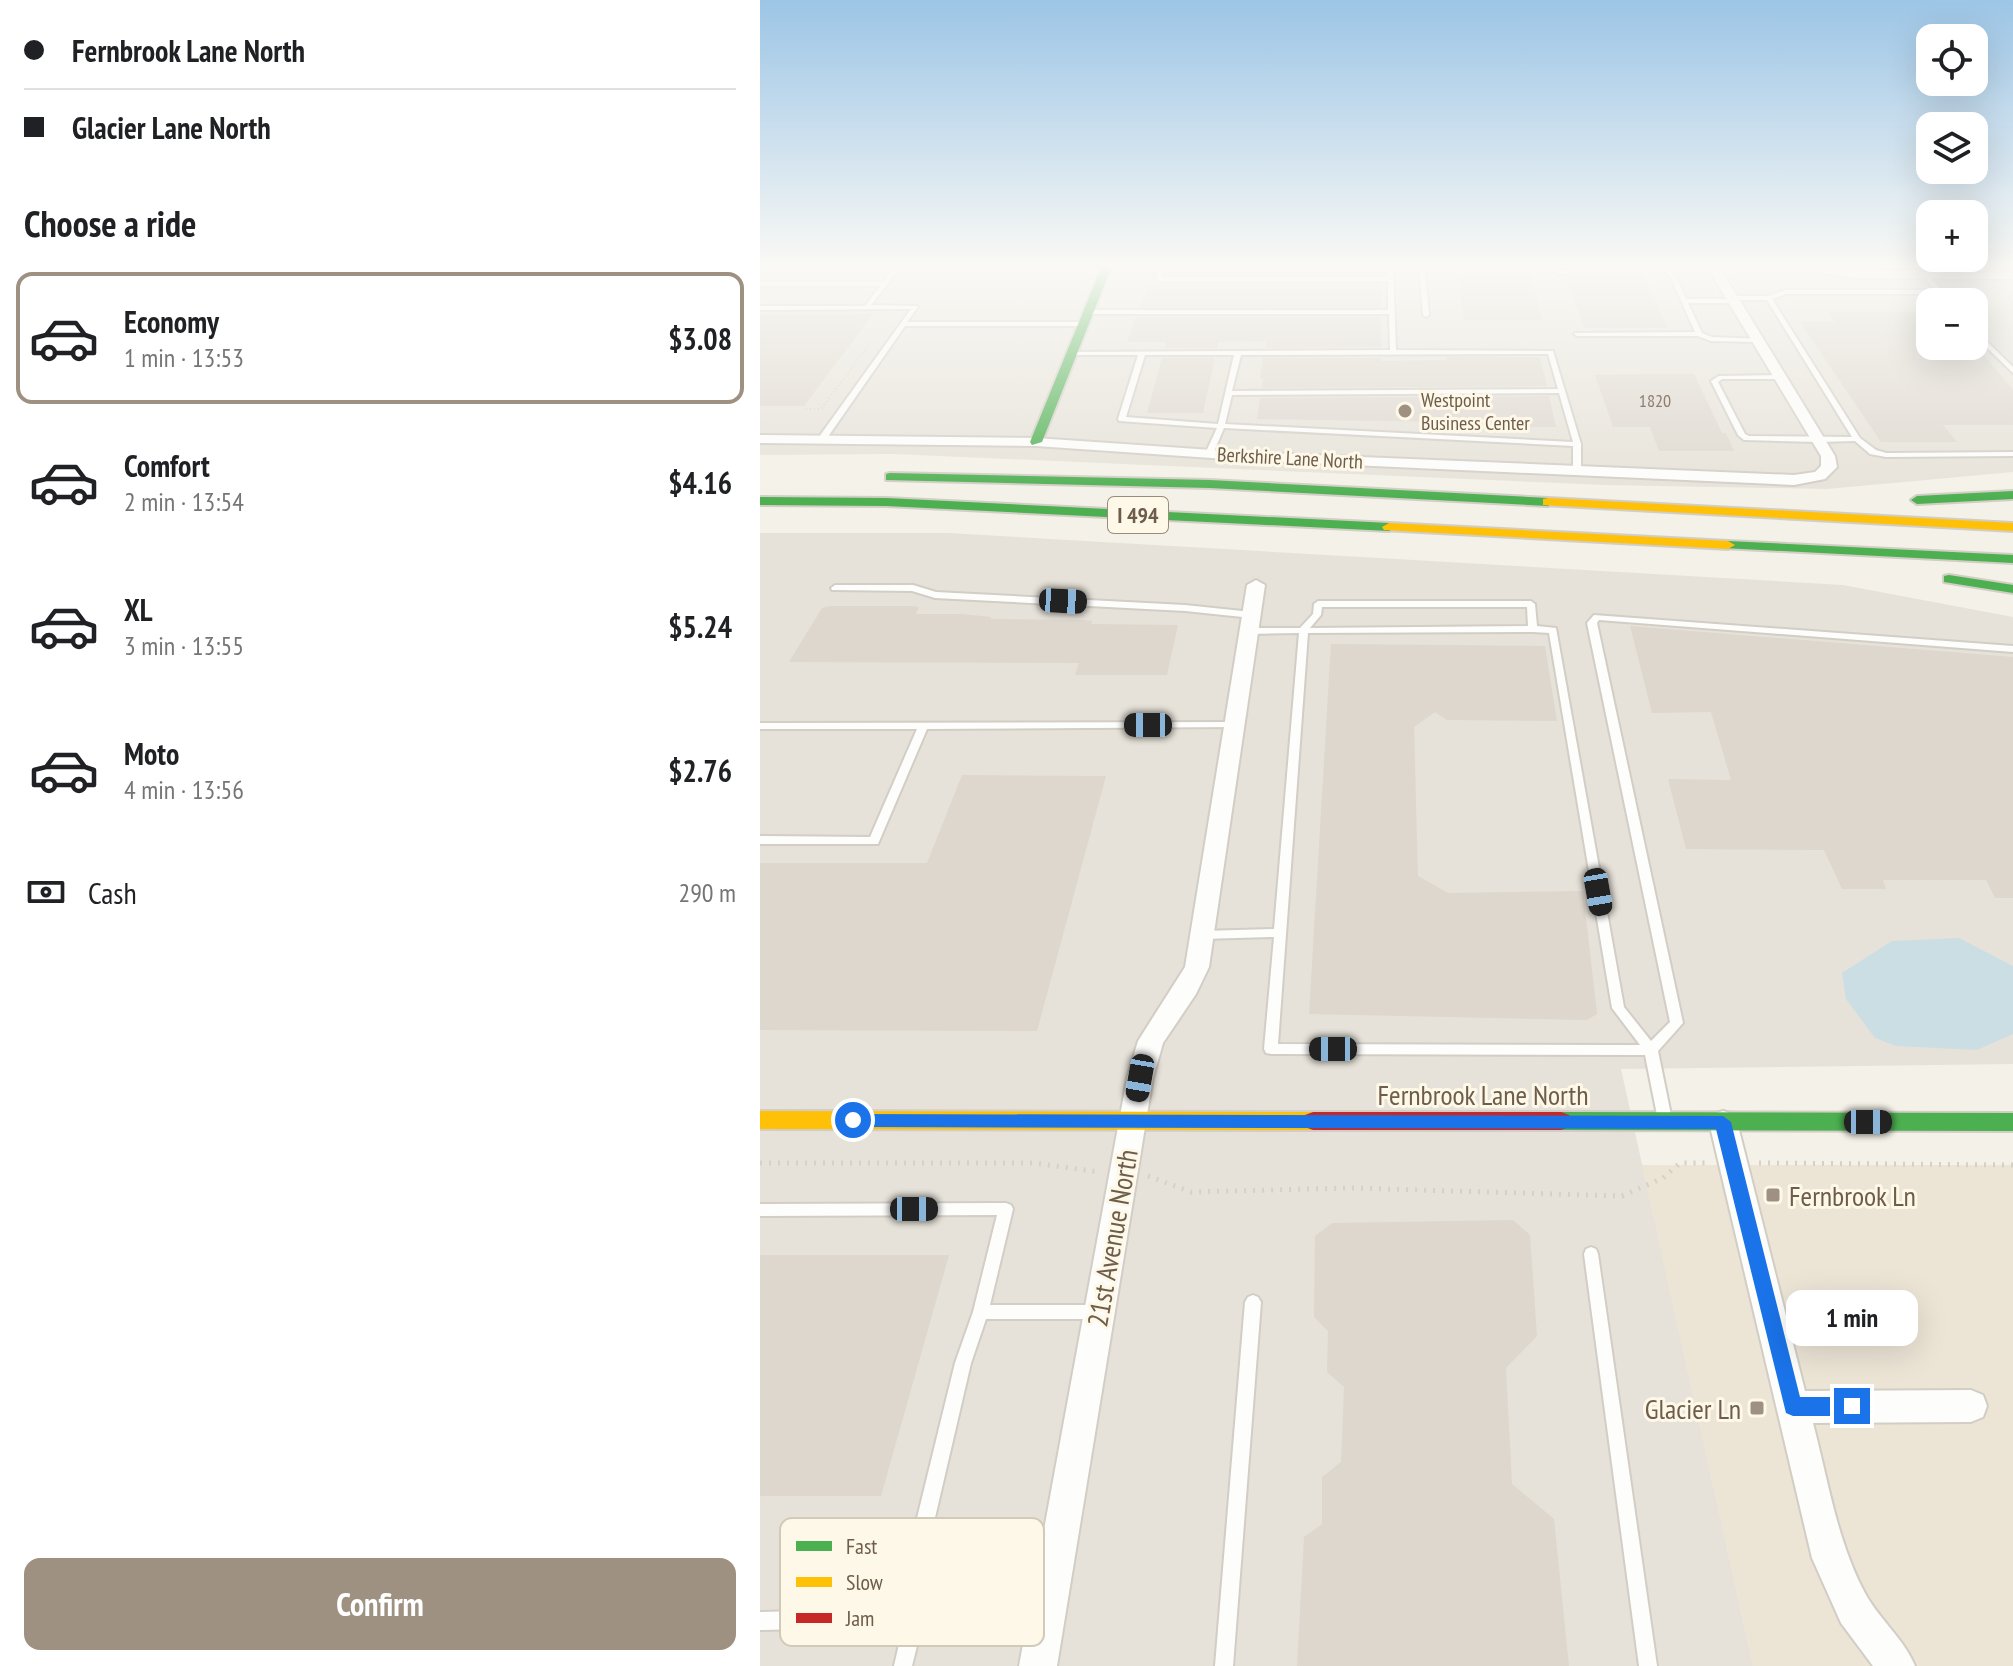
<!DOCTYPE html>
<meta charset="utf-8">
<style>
:root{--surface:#fff;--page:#f6f6f6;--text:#202124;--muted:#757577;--line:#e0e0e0;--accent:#9e9182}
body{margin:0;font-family:"PT Sans Narrow",sans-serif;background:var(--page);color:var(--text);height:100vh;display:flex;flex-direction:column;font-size:30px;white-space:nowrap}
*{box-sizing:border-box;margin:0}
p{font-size:26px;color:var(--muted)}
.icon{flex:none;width:44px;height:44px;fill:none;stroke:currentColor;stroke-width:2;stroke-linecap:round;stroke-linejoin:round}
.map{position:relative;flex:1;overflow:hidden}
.drawer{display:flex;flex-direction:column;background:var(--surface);width:760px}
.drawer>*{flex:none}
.guide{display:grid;align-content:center;height:176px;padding:0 24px;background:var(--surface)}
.tools{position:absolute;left:1156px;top:24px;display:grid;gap:16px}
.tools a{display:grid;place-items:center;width:72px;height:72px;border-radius:16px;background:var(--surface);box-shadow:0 8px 32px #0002;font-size:40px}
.end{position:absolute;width:36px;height:36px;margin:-18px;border:10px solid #1a73e8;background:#fff;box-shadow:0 0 0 4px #fff}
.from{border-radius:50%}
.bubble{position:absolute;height:56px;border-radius:16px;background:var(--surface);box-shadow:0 8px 32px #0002;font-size:26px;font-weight:700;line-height:56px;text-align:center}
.car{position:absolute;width:24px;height:48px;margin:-24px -12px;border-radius:10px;box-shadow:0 0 6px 2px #0007;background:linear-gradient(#222 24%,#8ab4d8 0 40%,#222 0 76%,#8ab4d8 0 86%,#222 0)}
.guide b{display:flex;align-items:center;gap:28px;height:76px;font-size:30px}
.guide b+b{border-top:2px solid var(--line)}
.guide i{width:20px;height:20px;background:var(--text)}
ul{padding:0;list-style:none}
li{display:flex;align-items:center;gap:24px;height:132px;margin:0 16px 12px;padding:0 8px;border:4px solid transparent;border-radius:16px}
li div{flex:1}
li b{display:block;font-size:30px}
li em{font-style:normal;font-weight:700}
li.active{border-color:var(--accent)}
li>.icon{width:72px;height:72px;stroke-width:1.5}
h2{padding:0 24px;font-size:36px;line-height:96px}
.pay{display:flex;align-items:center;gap:20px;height:88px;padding:0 24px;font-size:30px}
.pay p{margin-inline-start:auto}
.button{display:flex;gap:16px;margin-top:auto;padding:16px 24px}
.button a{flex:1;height:92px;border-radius:16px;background:var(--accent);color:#fff;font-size:32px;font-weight:700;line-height:92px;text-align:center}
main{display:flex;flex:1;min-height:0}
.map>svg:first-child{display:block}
</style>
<main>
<section class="drawer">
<div class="guide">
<b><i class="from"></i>Fernbrook Lane North</b>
<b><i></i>Glacier Lane North</b>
</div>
<h2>Choose a ride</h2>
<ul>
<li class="active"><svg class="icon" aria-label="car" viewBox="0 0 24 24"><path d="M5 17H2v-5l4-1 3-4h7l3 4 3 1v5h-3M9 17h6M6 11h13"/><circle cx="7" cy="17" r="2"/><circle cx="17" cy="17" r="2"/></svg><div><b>Economy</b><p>1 min · 13:53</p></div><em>$3.08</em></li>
<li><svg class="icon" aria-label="car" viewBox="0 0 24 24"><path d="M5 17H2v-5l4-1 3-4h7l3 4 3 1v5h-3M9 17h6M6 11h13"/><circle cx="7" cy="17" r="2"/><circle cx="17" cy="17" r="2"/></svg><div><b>Comfort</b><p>2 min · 13:54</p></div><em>$4.16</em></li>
<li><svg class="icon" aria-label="car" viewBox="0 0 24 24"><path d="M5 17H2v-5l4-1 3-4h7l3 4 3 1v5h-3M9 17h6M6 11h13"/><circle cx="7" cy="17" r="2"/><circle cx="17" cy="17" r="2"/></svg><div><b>XL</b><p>3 min · 13:55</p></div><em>$5.24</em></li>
<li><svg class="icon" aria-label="car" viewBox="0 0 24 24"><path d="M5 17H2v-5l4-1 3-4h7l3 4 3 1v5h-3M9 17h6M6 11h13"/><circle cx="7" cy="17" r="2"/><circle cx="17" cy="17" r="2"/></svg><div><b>Moto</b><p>4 min · 13:56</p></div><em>$2.76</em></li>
</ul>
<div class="pay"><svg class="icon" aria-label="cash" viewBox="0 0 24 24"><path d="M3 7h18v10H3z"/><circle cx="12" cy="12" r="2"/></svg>Cash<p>290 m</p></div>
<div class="button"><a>Confirm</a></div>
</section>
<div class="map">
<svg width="1253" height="1666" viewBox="0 0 1253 1666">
<rect width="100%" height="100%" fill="#f4f1e8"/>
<polygon fill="#ece4d5" points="882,1165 1253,1165 1253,1666 993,1666"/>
<g fill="#e6e2d9" fill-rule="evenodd">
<path d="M0,268H1253V472L1067,489L845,485L134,454L0,455ZM1170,302H1214V346H1170Z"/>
<polygon points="0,533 189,533 1083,585 1253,617 1253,1064 861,1069 993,1666 0,1666"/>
</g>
<polygon fill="#cbdee4" points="1199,938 1253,966 1253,1034 1217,1050 1136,1046 1115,1038 1086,999 1082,973 1132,941"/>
<g fill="#ddd7ce">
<polygon points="771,274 782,320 704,320 698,275"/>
<polygon points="883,274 908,328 824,328 806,277"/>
<polygon points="621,284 621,307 380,307 388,285"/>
<polygon points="1068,312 1170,312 1170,346 1216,346 1253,390 1253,425 1183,425 1197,442 1121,442 1040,322 1075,322"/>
<polygon points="113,314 44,406 0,406 0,315"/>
<polygon points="376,317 621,317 621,347 505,348 506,341 458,342 457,348 405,348 406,342 367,342"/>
<polygon points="686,357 780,357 787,386 502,388 503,378 500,378 503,358 621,358 621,361 687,360"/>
<polygon points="402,358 455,358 443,413 387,413"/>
<polygon points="934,374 962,433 966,433 974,451 899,451 890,427 853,427 835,375"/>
<polygon points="789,396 796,427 692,427 692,422 497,419 500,398"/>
<polygon points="71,606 151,606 159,607 156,614 202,614 231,617 230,619 324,620 332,621 331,624 418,625 407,675 315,675 319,663 29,662 62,608"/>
<polygon points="870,626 1253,657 1253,898 1235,898 1226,880 1123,880 1126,889 1082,889 1064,850 926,849 908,779 971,780 951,712 892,713"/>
<polygon points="571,644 785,646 797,721 687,720 675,712 654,727 658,876 688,893 823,891 837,1014 827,1020 549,1014"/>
<polygon points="202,775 346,776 277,1031 0,1030 0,863 167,863"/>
<polygon points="753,1220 770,1235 777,1336 746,1368 752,1484 794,1519 809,1666 537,1666 544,1537 562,1524 562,1477 581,1462 584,1387 567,1372 568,1331 554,1317 555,1236 572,1223"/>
<polygon points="0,1255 189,1255 121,1496 0,1496"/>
</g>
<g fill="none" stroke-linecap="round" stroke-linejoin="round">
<g stroke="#d2cdc5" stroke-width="4">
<g id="lane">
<polygon points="134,268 140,268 111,305 157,306 158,307 147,322 323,322 326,324 323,326 145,326 65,441 59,441 59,437 151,309 0,310 0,306 105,306 120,286 0,286 0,282 123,282"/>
<path d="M398,268H404L402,277H627V268H633L636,350L793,351L821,444V471L817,473L813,471V446L464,428L453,454L449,456L445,454L457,428L359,421L358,419L378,355H311L309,354V352L630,350L629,314H328L325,312L328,310H628V281H399L396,279ZM788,354L798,389L472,391L481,355ZM385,355H474L458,424L366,417ZM799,393L813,442L465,424L472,395Z"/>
<polygon points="659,268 665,268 669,315 666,317 663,315"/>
<polygon points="787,268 800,270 909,268 917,278 926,299 970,299 970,297 972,296 1008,296 1025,290 1174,290 1163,275 1168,274 1191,302 1185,302 1176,294 1026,294 1012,299 1100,438 1116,450 1126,453 1253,452 1253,456 1126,457 1110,454 1095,441 1058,442 984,440 978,435 951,381 959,376 1020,375 1023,377 1020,379 962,379 958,382 985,434 989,436 1092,437 1007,300 976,300 976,302 974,303 928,303 942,333 952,337 1000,339 1001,340 998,342 951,341 938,336 817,336 814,334 815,333 935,332 911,278 904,269 799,274"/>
<polygon points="1214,329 1253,367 1253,373 1214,335"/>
<polygon points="75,585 153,585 176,592 425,605 492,612 496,615 492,618 425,611 175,598 152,591 72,590 71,588"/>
<path d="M558,601H771L775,604L777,626L796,628L864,1007L891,1041L910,1022L827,623L834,615L1253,646V652L839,620L837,623L923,1023L898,1051L912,1120L910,1124L905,1125L900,1124L898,1120L885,1055L511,1054L506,1053L504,1049L514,937L442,939L438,938L436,935L438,932L442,931L514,929L539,633L490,634L485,631L490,628H540L553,614L554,604ZM562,607H767L768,626L550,628L561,615ZM773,632L789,633L852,1008L880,1045L518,1044L548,633Z"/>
<polygon points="475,722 480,725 479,727 167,729 118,844 0,844 0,836 110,837 157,729 0,729 0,723"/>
<polygon points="246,1203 251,1205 253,1209 230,1305 339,1305 344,1307 347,1312 344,1317 339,1319 226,1319 211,1363 154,1608 283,1605 289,1608 292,1614 289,1620 283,1623 162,1626 152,1666 134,1666 143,1627 0,1630 0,1612 135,1608 195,1363 213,1312 237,1215 0,1216 0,1204"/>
<polygon points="831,1247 836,1249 838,1254 897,1666 879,1666 824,1254 826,1249"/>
<polygon points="493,1295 498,1297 501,1302 473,1666 455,1666 485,1302 488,1297"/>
</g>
</g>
<g stroke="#d2cdc5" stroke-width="4">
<g id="street">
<polygon points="948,268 960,268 1075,456 1077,467 1065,479 1034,485 481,460 276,446 0,443 0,435 276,438 481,452 1034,475 1055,472 1061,466 1061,456"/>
<polygon points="1034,268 1253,273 1253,279 1093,278"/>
<polygon points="496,580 505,585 449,967 436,994 403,1043 393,1078 297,1666 259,1666 367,1078 378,1041 425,967 487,585"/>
<path d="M963,1111L973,1114L977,1122L1045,1391L1211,1390L1223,1395L1227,1406L1223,1417L1211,1422L1053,1423C1068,1480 1077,1542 1106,1595C1120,1620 1144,1639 1155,1666H1113L1081,1623L1052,1558L949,1122L953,1114Z"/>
</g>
</g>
<g stroke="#d2cdc5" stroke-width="4">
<g id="fast">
<polygon points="341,268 351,268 282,442 272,445 270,442"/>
<polygon points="130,473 450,480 788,498 794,502 788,506 450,488 126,480 126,474"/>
<polygon points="1253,491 1253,499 1157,504 1151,500 1157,496"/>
<polygon points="0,497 126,498 629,523 636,527 629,531 126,506 0,505"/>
<polygon points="968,541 1253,555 1253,563 963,548 963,542"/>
<polygon points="1189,575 1253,585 1253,593 1184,582 1184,576"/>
<polygon points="801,1112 1253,1113 1253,1131 801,1130 793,1127 790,1121 793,1115"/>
</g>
</g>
<g stroke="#d2cdc5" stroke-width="4">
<g id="slow">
<polygon points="788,498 1253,523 1253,531 783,505 783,499"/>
<polygon points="629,523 968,541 975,545 968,549 624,530 622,527"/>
<polygon points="0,1111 553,1112 561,1115 564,1121 561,1127 553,1130 0,1129"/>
</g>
</g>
<g stroke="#d2cdc5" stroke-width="4">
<polygon id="jam" points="553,1112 801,1112 809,1115 812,1121 809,1127 801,1130 553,1130 545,1127 542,1121 545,1115"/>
</g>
<polyline stroke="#d6d0ca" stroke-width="2" stroke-dasharray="1 3" stroke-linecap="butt" points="46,409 61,409 112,341"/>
<g stroke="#d6d0ca" stroke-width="5" stroke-dasharray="2 7" stroke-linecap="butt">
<polyline points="0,1163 273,1163 340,1172"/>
<polyline points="999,1163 1253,1165"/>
<polyline points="388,1176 431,1192 592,1188 862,1196 903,1178 920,1163 947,1163"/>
</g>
<use href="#lane" fill="#fdfdfc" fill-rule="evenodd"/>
<use href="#street" fill="#fdfdfc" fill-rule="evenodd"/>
<use href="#fast" fill="#4caf50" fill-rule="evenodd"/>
<use href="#slow" fill="#ffc107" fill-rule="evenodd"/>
<use href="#jam" fill="#c62828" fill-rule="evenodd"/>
</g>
<linearGradient id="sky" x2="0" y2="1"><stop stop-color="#9cc5e6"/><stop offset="0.53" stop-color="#faf9f5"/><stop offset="1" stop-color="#faf9f5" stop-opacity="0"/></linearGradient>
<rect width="1253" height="501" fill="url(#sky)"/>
<polygon fill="#1a73e8" points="93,1114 963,1116 971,1122 1040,1397 1092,1397 1099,1400 1102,1406 1099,1413 1092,1416 1033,1416 1026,1413 956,1129 93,1127 85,1120"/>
<g fill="#9e9182" stroke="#fdf8e8" stroke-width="3">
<circle cx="645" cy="411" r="8"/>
<rect x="1005" y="1187" width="16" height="16" rx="4"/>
<rect x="989" y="1400" width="16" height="16" rx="4"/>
</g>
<g text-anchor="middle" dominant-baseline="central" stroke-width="6" stroke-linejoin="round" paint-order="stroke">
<g font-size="18" fill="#8d7e6e">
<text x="895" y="400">1820</text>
</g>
<g font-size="20" fill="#6f5d4b" stroke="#fdf8e8" text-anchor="start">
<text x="661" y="400">Westpoint<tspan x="661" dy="23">Business Center</tspan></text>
</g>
<g font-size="20" fill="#6f5d4b" stroke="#fdf8e8">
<text transform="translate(530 458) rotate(3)">Berkshire Lane North</text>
</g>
<rect fill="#fdf8e8" stroke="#9a8c7a" stroke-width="2" x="348" y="497" width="60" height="36" rx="6"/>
<g font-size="22" font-weight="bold" fill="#6f5d4b">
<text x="378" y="515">I 494</text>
</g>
<g font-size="28" fill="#6f5d4b" stroke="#fdf8e8">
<text x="723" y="1094">Fernbrook Lane North</text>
<text transform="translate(352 1238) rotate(-80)">21st Avenue North</text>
</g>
<g font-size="28" fill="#6f5d4b" stroke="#fdf8e8" text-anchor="start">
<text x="1029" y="1195">Fernbrook Ln</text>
<text x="981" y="1408" text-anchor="end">Glacier Ln</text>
</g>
</g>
<rect x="20" y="1518" width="264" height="128" rx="12" fill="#fdf8e8" stroke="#d2cab9" stroke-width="2"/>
<rect x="36" y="1541" width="36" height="10" fill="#4caf50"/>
<rect x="36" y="1577" width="36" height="10" fill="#ffc107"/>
<rect x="36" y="1613" width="36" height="10" fill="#c62828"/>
<g font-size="22" fill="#6f5d4b">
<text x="86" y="1554">Fast</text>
<text x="86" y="1590">Slow</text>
<text x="86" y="1626">Jam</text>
</g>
</svg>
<div class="tools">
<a><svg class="icon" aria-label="locate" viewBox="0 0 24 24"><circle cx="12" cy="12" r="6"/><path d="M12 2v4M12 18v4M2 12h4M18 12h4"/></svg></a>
<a><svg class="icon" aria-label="layers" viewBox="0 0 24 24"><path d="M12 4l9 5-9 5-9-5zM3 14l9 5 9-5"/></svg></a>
<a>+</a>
<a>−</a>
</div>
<i class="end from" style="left:93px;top:1120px"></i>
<i class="end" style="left:1092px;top:1406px"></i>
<div class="bubble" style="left:1026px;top:1290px;width:132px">1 min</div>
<i class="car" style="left:303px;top:601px;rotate:93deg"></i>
<i class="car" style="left:388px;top:725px;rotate:270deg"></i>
<i class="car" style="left:838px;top:892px;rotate:170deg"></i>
<i class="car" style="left:573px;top:1049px;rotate:270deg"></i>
<i class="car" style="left:380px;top:1078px;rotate:190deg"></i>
<i class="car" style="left:1108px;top:1122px;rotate:90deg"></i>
<i class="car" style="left:154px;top:1209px;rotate:90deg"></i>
</div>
</main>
